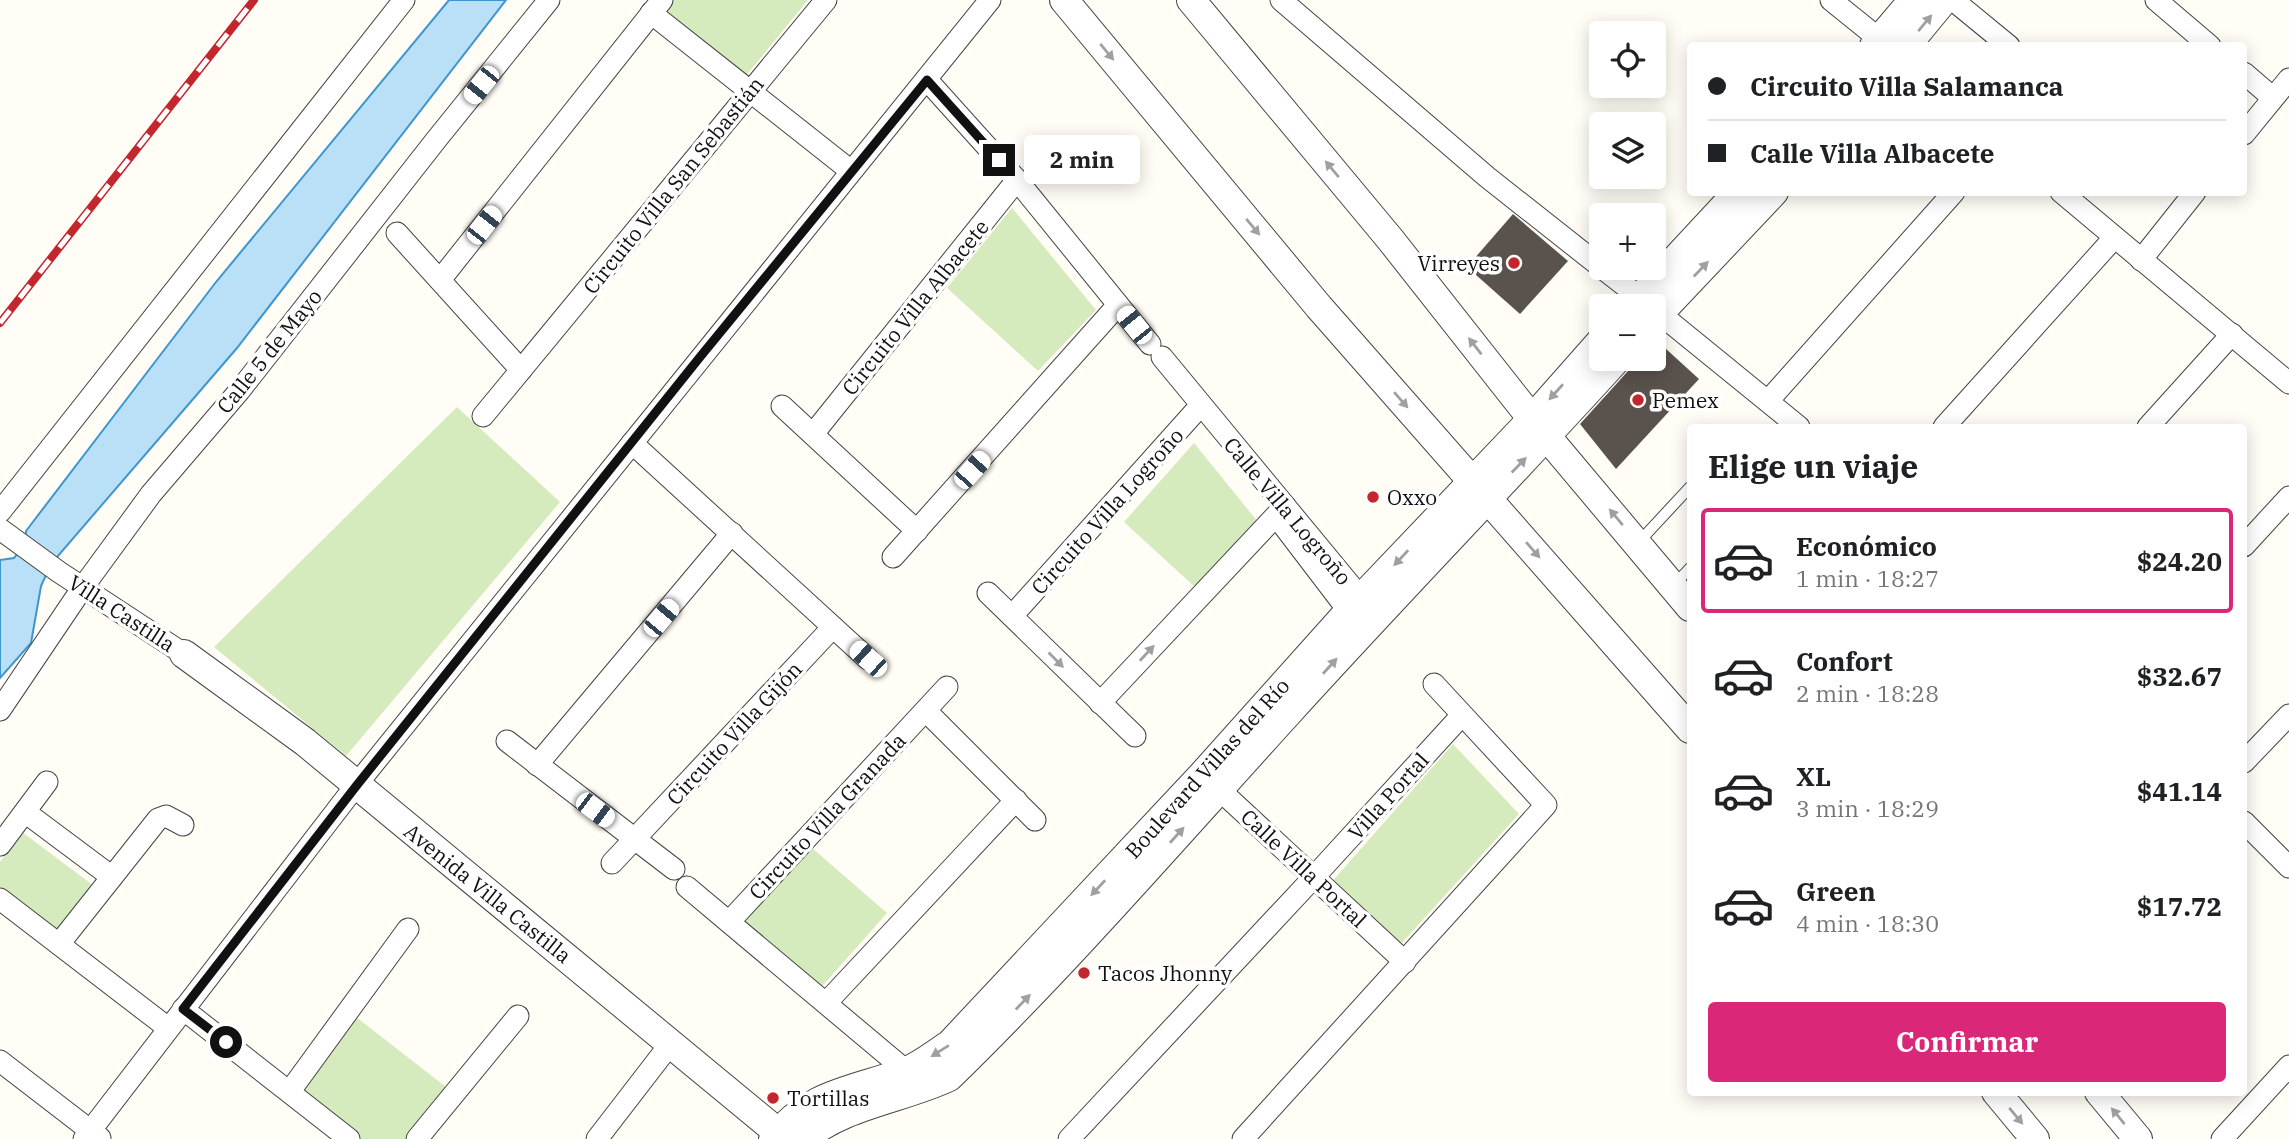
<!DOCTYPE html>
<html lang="es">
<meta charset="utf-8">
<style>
:root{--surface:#fff;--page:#f6f6f6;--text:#202124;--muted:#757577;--line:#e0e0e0;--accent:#db2777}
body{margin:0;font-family:"IBM Plex Serif",serif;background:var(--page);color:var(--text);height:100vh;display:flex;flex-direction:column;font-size:26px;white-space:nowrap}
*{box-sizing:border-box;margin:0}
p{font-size:23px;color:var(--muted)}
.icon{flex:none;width:38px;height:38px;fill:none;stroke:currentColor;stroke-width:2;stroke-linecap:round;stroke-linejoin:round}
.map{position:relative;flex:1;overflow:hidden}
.sheet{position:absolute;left:1687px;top:424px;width:560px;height:672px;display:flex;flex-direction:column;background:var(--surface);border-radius:7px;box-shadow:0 4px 18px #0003}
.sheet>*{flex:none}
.guide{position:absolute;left:1687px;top:42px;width:560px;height:154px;border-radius:7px;box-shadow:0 4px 18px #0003;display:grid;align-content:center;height:154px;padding:0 21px;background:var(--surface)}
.controls{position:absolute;left:1589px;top:21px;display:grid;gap:14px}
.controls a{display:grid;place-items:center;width:77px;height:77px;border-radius:7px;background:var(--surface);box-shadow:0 4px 18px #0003;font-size:35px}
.end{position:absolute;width:32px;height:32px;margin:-16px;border:9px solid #111;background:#fff;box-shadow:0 0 0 4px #fff}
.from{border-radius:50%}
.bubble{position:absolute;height:49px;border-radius:7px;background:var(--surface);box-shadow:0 4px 18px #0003;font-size:23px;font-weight:700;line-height:49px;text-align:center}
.car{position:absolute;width:21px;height:42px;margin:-21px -10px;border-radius:9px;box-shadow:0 0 5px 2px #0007;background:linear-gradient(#fff 24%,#345 0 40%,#fff 0 76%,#345 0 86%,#fff 0)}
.guide b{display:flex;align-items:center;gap:24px;height:66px;font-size:26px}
.guide b+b{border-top:2px solid var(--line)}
.guide i{width:18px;height:18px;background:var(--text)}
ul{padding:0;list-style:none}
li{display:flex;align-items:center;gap:21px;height:105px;margin:0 14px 10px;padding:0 7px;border:4px solid transparent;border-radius:7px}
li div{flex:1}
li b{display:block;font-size:26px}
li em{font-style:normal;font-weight:700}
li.on{border-color:var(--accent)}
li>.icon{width:63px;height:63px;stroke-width:1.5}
h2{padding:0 21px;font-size:32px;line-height:84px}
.action{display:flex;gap:14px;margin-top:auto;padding:14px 21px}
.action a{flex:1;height:80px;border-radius:7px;background:var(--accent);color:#fff;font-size:28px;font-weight:700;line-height:80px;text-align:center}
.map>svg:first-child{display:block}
</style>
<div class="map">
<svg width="2289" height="1139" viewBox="0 0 2289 1139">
<rect width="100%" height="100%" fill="#fffdf5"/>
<g fill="#d5ebbd">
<polygon points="673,0 808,0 744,78 662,14"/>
<polygon points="1012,208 1096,310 1038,371 947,288"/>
<polygon points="457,407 560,502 346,756 214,647"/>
<polygon points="1194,443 1258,522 1196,588 1124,522"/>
<polygon points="1453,744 1519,814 1399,946 1330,884"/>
<polygon points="22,832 94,886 59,934 0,893 0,862"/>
<polygon points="812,848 887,913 817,992 739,927"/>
<polygon points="356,1017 446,1087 406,1139 353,1139 296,1096"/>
</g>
<polygon fill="#b9e0f7" stroke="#3f96cf" stroke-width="2" points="449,0 506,0 237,348 51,564 41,586 31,643 0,678 0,560 14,558 25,543 26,531 216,282"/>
<g fill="#5a524d">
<polygon points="1513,214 1568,261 1520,314 1467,267"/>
<polygon points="1654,338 1699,379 1616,469 1580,424 1629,370 1634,359 1654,359"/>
</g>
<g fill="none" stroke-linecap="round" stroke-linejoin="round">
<g stroke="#444" stroke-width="12">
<g id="service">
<polyline points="1638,543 1690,487"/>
<polyline points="1673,586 1690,568"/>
</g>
</g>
<g stroke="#444" stroke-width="23">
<g id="minor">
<polyline points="1281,0 1487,177 1601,267"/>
<polyline points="1831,0 1888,46"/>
<polyline points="1953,0 2009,46"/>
<polyline points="2156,0 2210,46"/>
<polyline points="651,13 851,171"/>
<polyline points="2244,73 2273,98"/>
<polyline points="927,80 1017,180 1150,344"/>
<polyline points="2244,134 2289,79"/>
<polyline points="2061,192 2289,383"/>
<polyline points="397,233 521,370"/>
<polyline points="2141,260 2195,192"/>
<polyline points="1602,268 1651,306"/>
<polyline points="440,280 662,0"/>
<polyline points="1654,309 1799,427"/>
<polyline points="1162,357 1370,609"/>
<polyline points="1768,401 1954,192"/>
<polyline points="782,406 917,531"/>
<polyline points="483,416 826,0"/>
<polyline points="1944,427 2114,238"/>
<polyline points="2148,427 2232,334"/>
<polyline points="813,434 1017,180"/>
<polyline points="632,443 868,659"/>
<polyline points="0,512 404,0"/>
<polyline points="1283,525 1357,622"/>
<polyline points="0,529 59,572 184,654"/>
<polyline points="2244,546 2289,497"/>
<polyline points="893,557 1118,305"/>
<polyline points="988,593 1135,736"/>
<polyline points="1012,616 1201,405"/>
<polyline points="1100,703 1285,506"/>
<polyline points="0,710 83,587 151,494 240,390 436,140 549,0"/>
<polyline points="926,711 1035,820"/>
<polyline points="507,741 674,869"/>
<polyline points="2244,762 2289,715"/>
<polyline points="537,765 732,533"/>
<polyline points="1209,780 1405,962"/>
<polyline points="25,812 112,877"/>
<polyline points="2244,822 2289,867"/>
<polyline points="0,845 47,782"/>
<polyline points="612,863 833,627"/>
<polyline points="687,887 917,1080"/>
<polyline points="0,899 168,1028"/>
<polyline points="729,922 947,687"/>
<polyline points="59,944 158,819 166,816 183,825"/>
<polyline points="826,1003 1016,800"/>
<polyline points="183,1009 349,1139"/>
<polyline points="0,1061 100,1138"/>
<polyline points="290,1091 408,929"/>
<polyline points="84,1139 357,784 990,0"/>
<polyline points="417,1139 518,1016"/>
<polyline points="597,1139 671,1043"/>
<polyline points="1069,1139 1314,877 1462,715"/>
<polyline points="1243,1139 1546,805 1434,684"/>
<polyline points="2222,1139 2289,1066"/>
</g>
</g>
<g stroke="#444" stroke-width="30">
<g id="tertiary">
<polyline points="1064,0 1319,307 1690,729"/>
<polyline points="1191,0 1390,239 1532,419 1690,607"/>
<polyline points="1874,46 1913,0"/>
<polyline points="1906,46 1944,0"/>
<polyline points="1632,306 1738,192"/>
<polyline points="1654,319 1774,192"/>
<polyline points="184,654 305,742 786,1139"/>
<polyline points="1996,1092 2035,1139"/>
<polyline points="2099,1092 2138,1139"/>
<path d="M773,1139C811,1092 852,1091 904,1072C920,1066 936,1053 950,1044L1203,774L1349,611L1532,419L1601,341"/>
<path d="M804,1139C842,1105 903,1099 949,1077C1068,961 1177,835 1289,712C1397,593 1509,478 1617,359"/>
</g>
</g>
<use href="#service" stroke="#fff" stroke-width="10"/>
<use href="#minor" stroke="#fff" stroke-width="21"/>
<use href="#tertiary" stroke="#fff" stroke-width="28"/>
<g stroke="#c4262e" stroke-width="8">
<polyline id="rail" points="0,323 254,0"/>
</g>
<use href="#rail" stroke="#fff" stroke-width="5" stroke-dasharray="16" stroke-linecap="butt"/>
</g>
<defs><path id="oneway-solid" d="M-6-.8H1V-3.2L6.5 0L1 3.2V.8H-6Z" transform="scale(1.75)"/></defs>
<g fill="#a0a0a0">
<use href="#oneway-solid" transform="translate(1925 23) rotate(-50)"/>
<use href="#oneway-solid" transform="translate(1107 52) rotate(50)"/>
<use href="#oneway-solid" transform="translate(1332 169) rotate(-130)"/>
<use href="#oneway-solid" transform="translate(1253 227) rotate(50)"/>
<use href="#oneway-solid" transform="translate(1701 269) rotate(-46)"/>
<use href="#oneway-solid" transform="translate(1475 346) rotate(-128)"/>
<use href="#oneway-solid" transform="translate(1556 392) rotate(132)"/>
<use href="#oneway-solid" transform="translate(1401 400) rotate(49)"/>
<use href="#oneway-solid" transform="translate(1519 465) rotate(-46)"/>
<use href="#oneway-solid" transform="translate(1616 517) rotate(-130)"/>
<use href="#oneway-solid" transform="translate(1533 550) rotate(49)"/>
<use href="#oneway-solid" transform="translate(1401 558) rotate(133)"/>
<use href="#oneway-solid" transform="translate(1147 653) rotate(-47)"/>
<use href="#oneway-solid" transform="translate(1056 660) rotate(45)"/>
<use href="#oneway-solid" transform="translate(1330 666) rotate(-48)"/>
<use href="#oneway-solid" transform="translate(1177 835) rotate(-48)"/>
<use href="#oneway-solid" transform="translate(1098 888) rotate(133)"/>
<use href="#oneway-solid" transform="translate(1023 1002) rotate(-46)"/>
<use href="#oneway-solid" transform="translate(940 1051) rotate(148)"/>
<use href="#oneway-solid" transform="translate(2016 1116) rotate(50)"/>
<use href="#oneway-solid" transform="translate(2118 1116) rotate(-129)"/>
</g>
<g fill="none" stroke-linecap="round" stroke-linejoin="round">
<polyline stroke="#111" stroke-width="9" points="226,1042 183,1009 357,785 700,357 927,80 999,160"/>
</g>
<g fill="#c4262e" stroke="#fff" stroke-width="2.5">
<circle cx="1514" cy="263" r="7"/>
<circle cx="1638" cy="400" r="7"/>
<circle cx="1373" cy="497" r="7"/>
<circle cx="1084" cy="973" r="7"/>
<circle cx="773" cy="1098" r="7"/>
</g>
<g text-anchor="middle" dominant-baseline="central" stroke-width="7" stroke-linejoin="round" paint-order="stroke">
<g font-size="21" fill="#111" stroke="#fff">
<text transform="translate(673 185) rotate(-51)">Circuito Villa San Sebastián</text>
<text transform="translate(915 307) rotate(-51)">Circuito Villa Albacete</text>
<text transform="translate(269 351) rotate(-51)">Calle 5 de Mayo</text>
<text transform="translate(1107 511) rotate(-48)">Circuito Villa Logroño</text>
<text transform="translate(1288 511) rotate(50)">Calle Villa Logroño</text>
<text transform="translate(122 613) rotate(33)">Villa Castilla</text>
<text transform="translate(734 733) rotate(-47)">Circuito Villa Gijón</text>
<text transform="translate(1207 768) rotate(-48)">Boulevard Villas del Río</text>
<text transform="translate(1388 796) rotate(-48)">Villa Portal</text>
<text transform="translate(827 816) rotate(-47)">Circuito Villa Granada</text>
<text transform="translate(1304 868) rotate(43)">Calle Villa Portal</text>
<text transform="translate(488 893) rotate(39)">Avenida Villa Castilla</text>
</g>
<g font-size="21" fill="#111" stroke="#fff" text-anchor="start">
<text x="1500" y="263" text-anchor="end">Virreyes</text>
<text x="1652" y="400">Pemex</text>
<text x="1387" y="497">Oxxo</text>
<text x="1098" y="973">Tacos Jhonny</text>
<text x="787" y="1098">Tortillas</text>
</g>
</g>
</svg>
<div class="controls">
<a><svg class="icon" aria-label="locate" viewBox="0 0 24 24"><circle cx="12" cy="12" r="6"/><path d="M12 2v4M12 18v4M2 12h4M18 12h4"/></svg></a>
<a><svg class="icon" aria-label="layers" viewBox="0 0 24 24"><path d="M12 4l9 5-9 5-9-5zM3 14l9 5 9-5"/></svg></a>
<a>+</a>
<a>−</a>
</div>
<i class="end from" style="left:226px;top:1042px"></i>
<i class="end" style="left:999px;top:160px"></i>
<div class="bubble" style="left:1024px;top:135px;width:116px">2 min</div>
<i class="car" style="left:481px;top:85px;rotate:219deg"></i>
<i class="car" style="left:484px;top:225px;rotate:38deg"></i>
<i class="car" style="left:1134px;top:325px;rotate:321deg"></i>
<i class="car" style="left:972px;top:470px;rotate:42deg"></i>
<i class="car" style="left:661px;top:618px;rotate:40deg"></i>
<i class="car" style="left:868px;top:659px;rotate:312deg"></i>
<i class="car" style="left:595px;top:810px;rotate:127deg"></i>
<div class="guide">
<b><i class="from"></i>Circuito Villa Salamanca</b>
<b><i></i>Calle Villa Albacete</b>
</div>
<section class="sheet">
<h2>Elige un viaje</h2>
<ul>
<li class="on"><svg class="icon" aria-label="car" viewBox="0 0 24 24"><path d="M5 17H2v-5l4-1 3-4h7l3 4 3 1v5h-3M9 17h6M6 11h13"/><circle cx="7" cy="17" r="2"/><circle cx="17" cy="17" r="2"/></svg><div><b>Económico</b><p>1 min · 18:27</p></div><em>$24.20</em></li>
<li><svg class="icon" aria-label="car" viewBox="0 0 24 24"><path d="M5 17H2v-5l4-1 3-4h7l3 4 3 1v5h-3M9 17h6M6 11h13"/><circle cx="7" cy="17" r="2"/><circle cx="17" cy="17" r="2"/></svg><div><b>Confort</b><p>2 min · 18:28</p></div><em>$32.67</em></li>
<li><svg class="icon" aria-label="car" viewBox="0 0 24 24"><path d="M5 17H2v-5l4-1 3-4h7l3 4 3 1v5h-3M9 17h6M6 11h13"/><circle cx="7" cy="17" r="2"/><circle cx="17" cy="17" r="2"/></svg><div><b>XL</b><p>3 min · 18:29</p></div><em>$41.14</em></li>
<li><svg class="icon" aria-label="car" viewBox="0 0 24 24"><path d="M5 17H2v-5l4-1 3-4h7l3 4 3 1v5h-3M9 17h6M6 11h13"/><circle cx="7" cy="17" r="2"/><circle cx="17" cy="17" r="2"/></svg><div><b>Green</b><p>4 min · 18:30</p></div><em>$17.72</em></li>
</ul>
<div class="action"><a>Confirmar</a></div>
</section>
</div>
